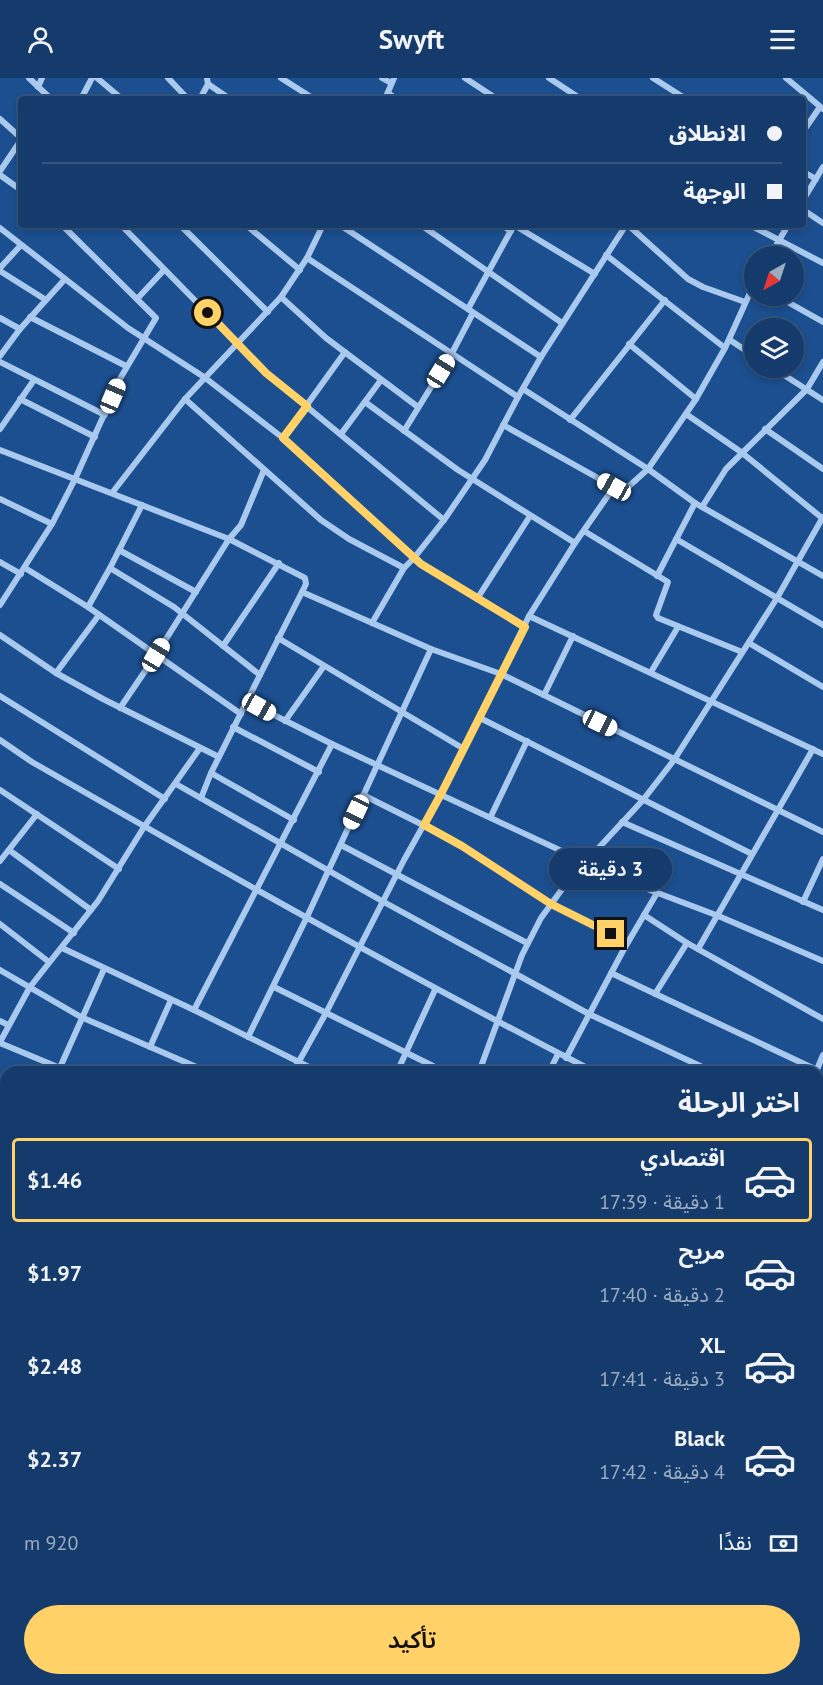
<!DOCTYPE html>
<html lang="ar">
<meta charset="utf-8">
<style>
:root{--surface:#143b6b;--page:#1d4271;--text:#f1f3f6;--muted:#9dadc1;--line:#33557e;--accent:#ffd166}
body{margin:0;font-family:"PT Sans","Noto Sans Arabic",sans-serif;background:var(--page);color:var(--text);direction:rtl;height:100vh;display:flex;flex-direction:column;font-size:22px;white-space:nowrap}
*{box-sizing:border-box;margin:0}
p{font-size:20px;color:var(--muted)}
.icon{flex:none;width:33px;height:33px;fill:none;stroke:currentColor;stroke-width:2;stroke-linecap:round;stroke-linejoin:round}
.map{position:relative;flex:1;overflow:hidden;direction:ltr}
.panel{position:absolute;left:0px;top:988px;width:824px;height:620px;display:flex;flex-direction:column;background:var(--surface);border-radius:18px 18px 0 0;box-shadow:0 3px 9px #0003,0 0 0 2px var(--line);direction:rtl}
.panel>*{flex:none}
.guide{position:absolute;left:18px;top:18px;width:788px;height:132px;border-radius:6px;box-shadow:0 3px 9px #0003,0 0 0 2px var(--line);direction:rtl;display:grid;align-content:center;height:132px;padding:0 24px;background:var(--surface)}
.needle{width:39px;rotate:219deg}
.buttons{position:absolute;left:744px;top:168px;display:grid;gap:12px}
.buttons a{display:grid;place-items:center;width:60px;height:60px;border-radius:50%;background:var(--surface);box-shadow:0 3px 9px #0003,0 0 0 2px var(--line);font-size:30px}
.end{position:absolute;width:27px;height:27px;margin:-14px;border:8px solid #ffd166;background:#111;box-shadow:0 0 0 3px #111}
.from{border-radius:50%}
.bubble{position:absolute;height:42px;border-radius:21px;background:var(--surface);box-shadow:0 3px 9px #0003,0 0 0 2px var(--line);font-size:20px;font-weight:600;line-height:42px;text-align:center;direction:rtl}
.car{position:absolute;width:18px;height:36px;margin:-18px -9px;border-radius:8px;box-shadow:0 0 4px 2px #0007;background:linear-gradient(#fff 24%,#345 0 40%,#fff 0 76%,#345 0 86%,#fff 0)}
.guide b{display:flex;align-items:center;gap:21px;height:57px;font-size:22px}
.guide b+b{border-top:2px solid var(--line)}
.guide i{width:15px;height:15px;background:var(--text)}
ul{padding:0;list-style:none}
li{display:flex;align-items:center;gap:18px;height:84px;margin:0 12px 9px;padding:0 12px;border:3px solid transparent;border-radius:6px}
li div{flex:1}
li b{display:block;font-size:22px}
li em{font-style:normal;font-weight:600}
li.active{border-color:var(--accent)}
li>.icon{width:54px;height:54px;stroke-width:1.5}
h2{padding:0 24px;font-size:27px;line-height:72px}
.pay{display:flex;align-items:center;gap:15px;height:66px;padding:0 24px;font-size:22px}
.pay p{margin-inline-start:auto}
.action{display:flex;gap:12px;margin-top:auto;padding:12px 24px}
.action a{flex:1;height:69px;border-radius:36px;background:var(--accent);color:#111;font-size:24px;font-weight:600;line-height:69px;text-align:center}
header{display:flex;justify-content:space-between;align-items:center;height:78px;padding:0 24px;background:var(--surface);font-size:27px;font-weight:600}
.map>svg:first-child{display:block}
</style>
<header><svg class="icon" aria-label="menu" viewBox="0 0 24 24"><path d="M4 6h16M4 12h16M4 18h16"/></svg>Swyft<svg class="icon" aria-label="person" viewBox="0 0 24 24"><circle cx="12" cy="8" r="4"/><path d="M4 21q1-7 8-7t8 7"/></svg></header>
<div class="map">
<svg width="823" height="1607" viewBox="0 0 823 1607">
<rect width="100%" height="100%" fill="#1b4f8f"/>
<g fill="none" stroke-linecap="round" stroke-linejoin="round">
<g stroke="#a9c9ee" stroke-width="6">
<polyline points="29,0 51,21"/>
<polyline points="97,0 122,21"/>
<polyline points="168,0 188,21"/>
<polyline points="281,0 314,21"/>
<polyline points="382,0 391,5"/>
<polyline points="465,0 497,21"/>
<polyline points="549,0 581,21"/>
<polyline points="653,0 686,21"/>
<polyline points="786,0 823,31"/>
<polyline points="208,6 230,21"/>
<polyline points="38,9 42,0"/>
<polyline points="388,15 396,21"/>
<polyline points="81,21 92,0"/>
<polyline points="200,21 208,6 207,0"/>
<polyline points="385,21 394,0"/>
<polyline points="0,41 21,60"/>
<polyline points="802,55 820,29"/>
<polyline points="0,93 21,62"/>
<polyline points="802,93 816,101"/>
<polyline points="0,97 21,112"/>
<polyline points="802,124 823,89"/>
<polyline points="802,131 823,145"/>
<polyline points="121,147 266,295 444,442"/>
<polyline points="180,147 268,234"/>
<polyline points="246,147 300,192"/>
<polyline points="340,147 541,279"/>
<polyline points="421,147 562,245"/>
<polyline points="501,147 511,153"/>
<polyline points="514,147 595,196"/>
<polyline points="628,147 688,201 703,209 745,224"/>
<polyline points="750,147 823,185"/>
<polyline points="0,150 128,250 204,299 283,360 421,486 525,549"/>
<polyline points="606,177 725,270"/>
<polyline points="770,178 788,147"/>
<polyline points="307,180 518,319"/>
<polyline points="0,190 21,167"/>
<polyline points="0,193 46,222"/>
<polyline points="777,218 823,244"/>
<polyline points="281,219 326,260 418,329"/>
<polyline points="137,221 164,192"/>
<polyline points="468,231 514,147"/>
<polyline points="30,239 126,288"/>
<polyline points="0,240 20,251"/>
<polyline points="730,262 754,278"/>
<polyline points="629,266 696,321"/>
<polyline points="0,278 20,251 65,201"/>
<polyline points="0,284 105,337"/>
<polyline points="773,290 823,322"/>
<polyline points="523,311 648,391 695,425 823,498"/>
<polyline points="20,321 95,359"/>
<polyline points="185,321 321,442 349,461 404,490"/>
<polyline points="365,324 458,392 575,465"/>
<polyline points="686,336 741,374 822,440"/>
<polyline points="570,342 665,222"/>
<polyline points="503,347 614,409 627,410 648,391 696,321 725,270 754,206"/>
<polyline points="0,351 34,302"/>
<polyline points="765,351 823,391"/>
<polyline points="404,353 452,275 473,235"/>
<polyline points="341,356 381,302"/>
<polyline points="283,360 345,274"/>
<polyline points="0,372 229,461 305,500 306,506 302,514 431,571 501,596 823,754"/>
<polyline points="112,415 185,321 281,219 307,180 323,147"/>
<polyline points="0,421 52,446"/>
<polyline points="142,427 110,490 174,529 260,597 302,514"/>
<polyline points="702,429 726,391 807,311 823,284"/>
<polyline points="584,453 668,504 656,537 658,540 742,574"/>
<polyline points="676,461 823,547"/>
<polyline points="119,472 196,514"/>
<polyline points="0,484 21,496"/>
<polyline points="25,490 88,529 241,636"/>
<polyline points="657,498 695,425"/>
<polyline points="477,521 530,438"/>
<polyline points="0,527 52,446 75,401 121,299 156,240 62,147"/>
<polyline points="88,529 110,490"/>
<polyline points="529,538 823,676"/>
<polyline points="372,545 404,490 414,480 444,442 485,382 518,319 541,279 626,147"/>
<polyline points="0,557 56,595 103,621 219,679"/>
<polyline points="278,560 464,671"/>
<polyline points="749,565 823,609"/>
<polyline points="223,568 279,485"/>
<polyline points="651,594 678,549"/>
<polyline points="56,595 99,537"/>
<polyline points="260,597 211,695 294,742"/>
<polyline points="544,617 573,558"/>
<polyline points="0,618 165,721"/>
<polyline points="248,624 332,666 626,803 716,837 823,883"/>
<polyline points="120,630 156,577 229,461 241,447 264,392"/>
<polyline points="480,640 752,776"/>
<polyline points="285,643 324,588"/>
<polyline points="233,649 319,694"/>
<path d="M0,662L32,684C218,791 404,896 595,994"/>
<polyline points="176,706 382,823 589,936 713,994"/>
<polyline points="0,712 119,791"/>
<polyline points="363,717 451,761 551,826 628,864"/>
<polyline points="201,720 211,695"/>
<polyline points="491,738 527,663"/>
<polyline points="622,744 823,832"/>
<polyline points="341,767 527,865"/>
<polyline points="9,772 91,832"/>
<polyline points="0,783 37,736"/>
<polyline points="0,806 74,855"/>
<polyline points="803,824 823,781"/>
<polyline points="644,837 687,865 823,941"/>
<polyline points="0,846 49,884"/>
<polyline points="62,870 194,932 319,994"/>
<polyline points="698,871 813,671"/>
<polyline points="0,892 81,939 208,994"/>
<polyline points="611,895 817,992"/>
<polyline points="274,909 445,994"/>
<polyline points="655,916 687,865"/>
<polyline points="194,932 332,666"/>
<polyline points="0,943 8,947"/>
<polyline points="248,959 306,841 431,571"/>
<polyline points="0,964 30,909 98,823 144,749 200,670"/>
<polyline points="0,965 60,990"/>
<polyline points="150,969 171,922"/>
<polyline points="566,980 624,871 657,815"/>
<polyline points="58,994 104,891"/>
<polyline points="293,994 326,935 404,782 441,716 529,538 575,465 614,409"/>
<polyline points="397,994 435,912"/>
<polyline points="479,994 522,877 541,840 568,803 643,722 674,682 777,520 823,439"/>
<polyline points="549,994 558,976"/>
<polyline points="816,994 823,977"/>
<polyline points="0,1014 6,1017"/>
<polyline points="818,1025 823,1027"/>
<polyline points="0,1043 6,1046"/>
<polyline points="818,1099 823,1100"/>
<polyline points="0,1116 6,1104"/>
<polyline points="0,1124 6,1127"/>
<polyline points="818,1153 823,1155"/>
<polyline points="0,1174 6,1176"/>
<polyline points="818,1228 823,1217"/>
<polyline points="0,1252 6,1240"/>
<polyline points="818,1264 823,1265"/>
<polyline points="0,1309 6,1311"/>
<polyline points="0,1375 6,1378"/>
<polyline points="818,1387 823,1375"/>
<polyline points="818,1390 823,1393"/>
<polyline points="818,1444 823,1447"/>
<polyline points="0,1478 6,1480"/>
<polyline points="818,1508 823,1511"/>
<polyline points="0,1510 6,1497"/>
<polyline points="0,1548 6,1551"/>
<polyline points="818,1563 823,1566"/>
<polyline points="818,1600 823,1587"/>
<polyline points="212,1602 221,1607"/>
<polyline points="440,1602 448,1607"/>
<polyline points="579,1602 586,1607"/>
<polyline points="671,1602 679,1607"/>
<polyline points="772,1602 781,1607"/>
<polyline points="0,1607 1,1607"/>
<polyline points="59,1607 62,1602"/>
<polyline points="178,1607 181,1602"/>
<polyline points="387,1607 389,1602"/>
<polyline points="456,1607 459,1602"/>
<polyline points="534,1607 537,1602"/>
<polyline points="628,1607 630,1602"/>
<polyline points="716,1607 719,1602"/>
</g>
<g stroke="#d6e6fa" stroke-width="8">
<polyline points="0,1429 6,1432"/>
<polyline points="322,1602 331,1607"/>
</g>
</g>
<g fill="none" stroke-linecap="round" stroke-linejoin="round">
<polyline stroke="#ffd166" stroke-width="8" points="208,235 266,295 307,328 283,360 421,486 525,549 441,716 424,747 462,768 551,826 611,856"/>
</g>
</svg>
<div class="buttons">
<a><svg class="needle" viewBox="-14 -14 28 28"><path d="M0-13l5 13h-10z" fill="#e53935"/><path d="M0 13l5-13h-10z" fill="#9dadc1"/></svg></a>
<a><svg class="icon" aria-label="layers" viewBox="0 0 24 24"><path d="M12 4l9 5-9 5-9-5zM3 14l9 5 9-5"/></svg></a>
</div>
<i class="end from" style="left:208px;top:235px"></i>
<i class="end" style="left:611px;top:856px"></i>
<div class="bubble" style="left:549px;top:770px;width:123px">3 دقيقة</div>
<i class="car" style="left:441px;top:293px;rotate:32deg"></i>
<i class="car" style="left:113px;top:318px;rotate:23deg"></i>
<i class="car" style="left:614px;top:409px;rotate:299deg"></i>
<i class="car" style="left:156px;top:577px;rotate:31deg"></i>
<i class="car" style="left:259px;top:629px;rotate:119deg"></i>
<i class="car" style="left:600px;top:645px;rotate:116deg"></i>
<i class="car" style="left:356px;top:734px;rotate:205deg"></i>
<div class="guide">
<b><i class="from"></i>الانطلاق</b>
<b><i></i>الوجهة</b>
</div>
<section class="panel">
<h2>اختر الرحلة</h2>
<ul>
<li class="active"><svg class="icon" aria-label="car" viewBox="0 0 24 24"><path d="M5 17H2v-5l4-1 3-4h7l3 4 3 1v5h-3M9 17h6M6 11h13"/><circle cx="7" cy="17" r="2"/><circle cx="17" cy="17" r="2"/></svg><div><b>اقتصادي</b><p>1 دقيقة · 17:39</p></div><em>$1.46</em></li>
<li><svg class="icon" aria-label="car" viewBox="0 0 24 24"><path d="M5 17H2v-5l4-1 3-4h7l3 4 3 1v5h-3M9 17h6M6 11h13"/><circle cx="7" cy="17" r="2"/><circle cx="17" cy="17" r="2"/></svg><div><b>مريح</b><p>2 دقيقة · 17:40</p></div><em>$1.97</em></li>
<li><svg class="icon" aria-label="car" viewBox="0 0 24 24"><path d="M5 17H2v-5l4-1 3-4h7l3 4 3 1v5h-3M9 17h6M6 11h13"/><circle cx="7" cy="17" r="2"/><circle cx="17" cy="17" r="2"/></svg><div><b>XL</b><p>3 دقيقة · 17:41</p></div><em>$2.48</em></li>
<li><svg class="icon" aria-label="car" viewBox="0 0 24 24"><path d="M5 17H2v-5l4-1 3-4h7l3 4 3 1v5h-3M9 17h6M6 11h13"/><circle cx="7" cy="17" r="2"/><circle cx="17" cy="17" r="2"/></svg><div><b>Black</b><p>4 دقيقة · 17:42</p></div><em>$2.37</em></li>
</ul>
<div class="pay"><svg class="icon" aria-label="cash" viewBox="0 0 24 24"><path d="M3 7h18v10H3z"/><circle cx="12" cy="12" r="2"/></svg>نقدًا<p>920 m</p></div>
<div class="action"><a>تأكيد</a></div>
</section>
</div>
